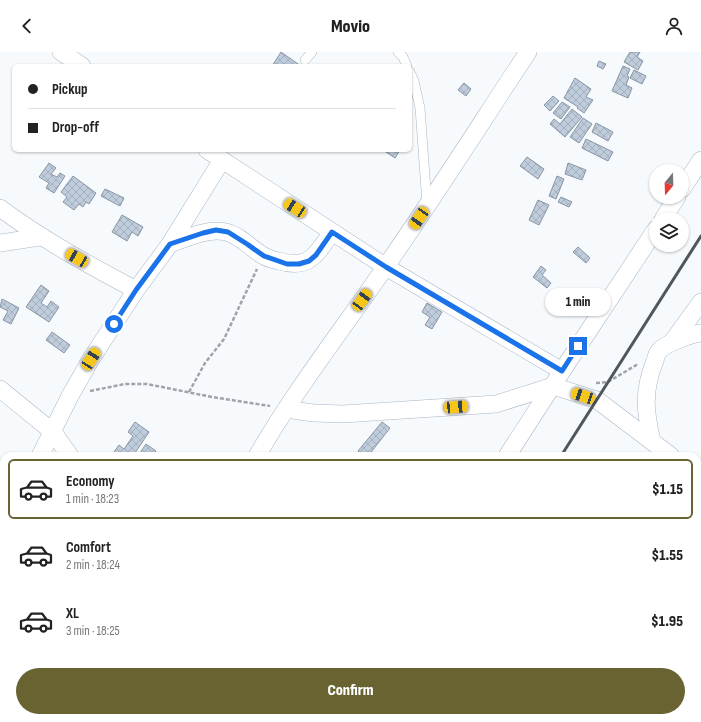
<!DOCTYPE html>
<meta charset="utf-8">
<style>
:root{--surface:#fff;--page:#f2f2f2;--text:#222;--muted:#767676;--line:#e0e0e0;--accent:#686330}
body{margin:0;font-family:"Sofia Sans Condensed",sans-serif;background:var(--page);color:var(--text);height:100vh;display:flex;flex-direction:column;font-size:15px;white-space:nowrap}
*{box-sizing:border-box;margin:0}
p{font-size:13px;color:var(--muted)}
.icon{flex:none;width:22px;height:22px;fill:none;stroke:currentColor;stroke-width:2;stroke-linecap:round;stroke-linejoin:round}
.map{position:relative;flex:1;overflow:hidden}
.drawer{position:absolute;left:0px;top:400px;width:701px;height:270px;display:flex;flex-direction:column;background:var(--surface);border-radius:12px 12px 0 0;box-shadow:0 1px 3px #0004}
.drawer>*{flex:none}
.top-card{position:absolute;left:12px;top:12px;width:400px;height:88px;border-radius:6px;box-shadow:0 1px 3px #0004;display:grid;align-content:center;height:88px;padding:0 16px;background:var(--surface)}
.needle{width:26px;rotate:199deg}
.fabs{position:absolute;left:649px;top:112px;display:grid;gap:8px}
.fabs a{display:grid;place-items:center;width:40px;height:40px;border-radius:50%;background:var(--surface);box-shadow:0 1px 3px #0004;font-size:20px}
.end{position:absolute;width:18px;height:18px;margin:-9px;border:5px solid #1a73e8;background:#fff;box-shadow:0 0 0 2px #fff}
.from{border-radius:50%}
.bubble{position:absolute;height:28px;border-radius:14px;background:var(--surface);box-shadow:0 1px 3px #0004;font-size:13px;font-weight:800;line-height:28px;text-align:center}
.car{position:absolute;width:12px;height:24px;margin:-12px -6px;border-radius:5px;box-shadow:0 0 3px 1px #0007;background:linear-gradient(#f5c518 24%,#345 0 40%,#f5c518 0 76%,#345 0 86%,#f5c518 0)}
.top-card b{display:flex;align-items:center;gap:14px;height:38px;font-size:15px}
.top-card b+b{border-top:1px solid var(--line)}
.top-card i{width:10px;height:10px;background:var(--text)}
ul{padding:7px 0 0;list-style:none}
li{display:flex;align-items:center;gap:12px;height:60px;margin:0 8px 6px;padding:0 8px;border:2px solid transparent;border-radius:6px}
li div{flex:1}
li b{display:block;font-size:15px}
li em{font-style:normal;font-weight:800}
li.current{border-color:var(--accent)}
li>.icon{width:36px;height:36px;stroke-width:1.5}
.primary-button{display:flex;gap:8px;margin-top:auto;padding:8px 16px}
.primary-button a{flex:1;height:46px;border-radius:24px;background:var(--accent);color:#fff;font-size:16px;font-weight:800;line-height:46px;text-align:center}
header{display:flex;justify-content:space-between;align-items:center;height:52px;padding:0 16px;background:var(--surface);font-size:18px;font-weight:800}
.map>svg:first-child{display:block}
</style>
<header><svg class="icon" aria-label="back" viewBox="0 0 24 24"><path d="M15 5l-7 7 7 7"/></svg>Movio<svg class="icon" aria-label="person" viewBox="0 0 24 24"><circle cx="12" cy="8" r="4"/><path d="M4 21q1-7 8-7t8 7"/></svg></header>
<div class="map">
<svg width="701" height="670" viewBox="0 0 701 670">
<defs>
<pattern id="building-cross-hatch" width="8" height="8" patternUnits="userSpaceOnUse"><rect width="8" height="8" fill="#bfccdb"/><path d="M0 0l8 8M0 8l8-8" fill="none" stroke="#a4b0bd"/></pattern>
</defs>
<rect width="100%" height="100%" fill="#f7fafd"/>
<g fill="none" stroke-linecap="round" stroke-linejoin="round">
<polyline stroke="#7494bc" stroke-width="4" points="0,603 4,601"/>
</g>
<g fill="url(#building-cross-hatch)" stroke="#8995a4">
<polygon points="281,0 301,14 272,14"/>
<polygon points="630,0 640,0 637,5 643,9 638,18 624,10"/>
<polygon points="599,9 606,12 603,17 597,14"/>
<polygon points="623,14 630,17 627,24 629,25 626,33 632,36 628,46 612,39"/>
<polygon points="634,18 646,24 642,32 630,26"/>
<polygon points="575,26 591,37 586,45 593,48 584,61 577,56 578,55 564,46"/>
<polygon points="464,31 471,37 466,44 458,38"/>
<polygon points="553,44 559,49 550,59 544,53"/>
<polygon points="562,50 570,55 561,67 553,61"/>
<polygon points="572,57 582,65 565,85 550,72 554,67 560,72"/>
<polygon points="583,66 592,72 579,91 570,85"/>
<polygon points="596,71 613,80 608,89 592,80"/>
<polygon points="586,87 613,100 608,109 582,96"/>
<polygon points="383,98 400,98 395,106"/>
<polygon points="527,105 544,117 538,127 520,114"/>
<polygon points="49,111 56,116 51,122 57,125 60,121 65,124 54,141 46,136 49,131 39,125"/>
<polygon points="568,111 586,118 582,128 565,122"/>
<polygon points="73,124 96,141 89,152 86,150 83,155 79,152 74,158 63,150 67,145 61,140"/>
<polygon points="557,124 564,127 556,147 549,144"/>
<polygon points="105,137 124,146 120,154 101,144"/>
<polygon points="561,145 572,150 569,155 558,150"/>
<polygon points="538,148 549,153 539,173 529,168"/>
<polygon points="122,163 143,175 138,184 132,180 127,189 112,180"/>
<polygon points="578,195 590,206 586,211 573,200"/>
<polygon points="541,214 546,218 542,223 551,231 547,236 533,225"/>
<polygon points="41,233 49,239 41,251 47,255 51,249 59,255 49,270 26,255"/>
<polygon points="2,247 19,256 11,272 3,268 8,259 0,255"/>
<polygon points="427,251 442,260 432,277 425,273 430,265 422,260"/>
<polygon points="52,280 70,293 64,301 46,288"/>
<polygon points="135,370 149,380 133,404 111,404 119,393 124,397 133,384 128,380"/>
<polygon points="382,370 390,376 368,404 364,404 358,399"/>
<polygon points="146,392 156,399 152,404 138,404"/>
<polygon points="588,666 596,666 603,670 586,670"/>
<polygon points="605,666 634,666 632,670 614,670"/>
</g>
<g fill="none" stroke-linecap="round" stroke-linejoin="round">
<g stroke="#a9b6c5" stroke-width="10">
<g id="lane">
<polyline points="398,0 403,5 407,14"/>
<polyline points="305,8 312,0"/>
<polyline points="410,20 414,29 420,56 427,152"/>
</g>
</g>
<g stroke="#a9b6c5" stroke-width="18">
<g id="street">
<polyline points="61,0 82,14"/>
<polyline points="207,98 386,215 562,319"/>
<polyline points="682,137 701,108"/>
<path d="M0,156C43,188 89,213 136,238"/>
<polyline points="663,167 677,145"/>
<polyline points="0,191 40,185"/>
<path d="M170,192C187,186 207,176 226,180C239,183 251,196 262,203C267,206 274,208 279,209C309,218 317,202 332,180"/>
<polyline points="672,290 701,250"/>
<polyline points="0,337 53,380 70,404"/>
<polyline points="286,357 313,361 343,362 496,352 553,334 597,348 671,404"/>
<path d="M652,389C645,359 643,340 654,311C656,307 656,302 659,299C664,292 692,282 701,281"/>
<polyline points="40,404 70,344 91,307 136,238 170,192 222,108"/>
<path d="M257,404C295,338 343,277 386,214C435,144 481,71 528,0"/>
<polyline points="507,404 562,319 656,177"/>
<polyline points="697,423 701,426"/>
<polyline points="0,481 4,473"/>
<polyline points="697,616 701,609"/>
<polyline points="329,670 332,666"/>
<polyline points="667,670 669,666"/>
</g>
</g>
<g stroke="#a0a4a8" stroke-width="2.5" stroke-dasharray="4 2" stroke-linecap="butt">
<polyline points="596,331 608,330 638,312"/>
<polyline points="90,339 125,332 147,332 212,345 270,354"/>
<polyline points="189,340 205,311 224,287 257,217"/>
<polyline points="272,666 275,670"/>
</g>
<use href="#lane" stroke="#fff" stroke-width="9"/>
<use href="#street" stroke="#fff" stroke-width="17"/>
<g stroke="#51565b" stroke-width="3">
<polyline points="561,404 701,184"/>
<polyline points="388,670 390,666"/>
</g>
</g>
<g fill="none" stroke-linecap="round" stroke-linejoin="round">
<polyline stroke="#1a73e8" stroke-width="5" points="114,272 136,238 170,192 203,181 216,178 228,180 247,192 264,204 287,212 299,212 309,209 316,203 332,180 386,215 562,319 578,294"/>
</g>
</svg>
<div class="fabs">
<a><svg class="needle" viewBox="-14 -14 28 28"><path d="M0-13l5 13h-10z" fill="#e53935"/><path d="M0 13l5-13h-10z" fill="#767676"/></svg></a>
<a><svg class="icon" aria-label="layers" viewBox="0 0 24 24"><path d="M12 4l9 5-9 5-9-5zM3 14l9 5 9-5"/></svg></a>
</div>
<i class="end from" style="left:114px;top:272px"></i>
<i class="end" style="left:578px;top:294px"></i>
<div class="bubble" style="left:545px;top:236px;width:66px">1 min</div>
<i class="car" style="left:295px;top:156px;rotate:303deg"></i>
<i class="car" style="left:419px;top:166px;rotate:214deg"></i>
<i class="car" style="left:77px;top:206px;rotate:300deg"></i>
<i class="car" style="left:362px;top:248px;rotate:36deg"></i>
<i class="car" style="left:91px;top:307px;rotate:33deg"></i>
<i class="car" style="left:583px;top:344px;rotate:288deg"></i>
<i class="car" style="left:456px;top:355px;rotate:86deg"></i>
<div class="top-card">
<b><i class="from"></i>Pickup</b>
<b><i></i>Drop-off</b>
</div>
<section class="drawer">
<ul>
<li class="current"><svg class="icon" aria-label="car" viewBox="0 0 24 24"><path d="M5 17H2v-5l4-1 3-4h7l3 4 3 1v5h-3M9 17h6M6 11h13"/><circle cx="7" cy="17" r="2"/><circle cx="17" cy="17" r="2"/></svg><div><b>Economy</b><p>1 min · 18:23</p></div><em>$1.15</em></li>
<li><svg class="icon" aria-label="car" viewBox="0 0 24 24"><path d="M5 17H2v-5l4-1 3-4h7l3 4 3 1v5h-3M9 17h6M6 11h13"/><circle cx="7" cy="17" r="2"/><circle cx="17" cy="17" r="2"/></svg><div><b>Comfort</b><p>2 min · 18:24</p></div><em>$1.55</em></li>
<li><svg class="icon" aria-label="car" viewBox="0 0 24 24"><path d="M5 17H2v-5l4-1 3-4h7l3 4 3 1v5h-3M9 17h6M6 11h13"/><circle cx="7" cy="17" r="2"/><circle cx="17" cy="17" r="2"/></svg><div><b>XL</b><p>3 min · 18:25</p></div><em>$1.95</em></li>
</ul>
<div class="primary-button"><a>Confirm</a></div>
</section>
</div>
